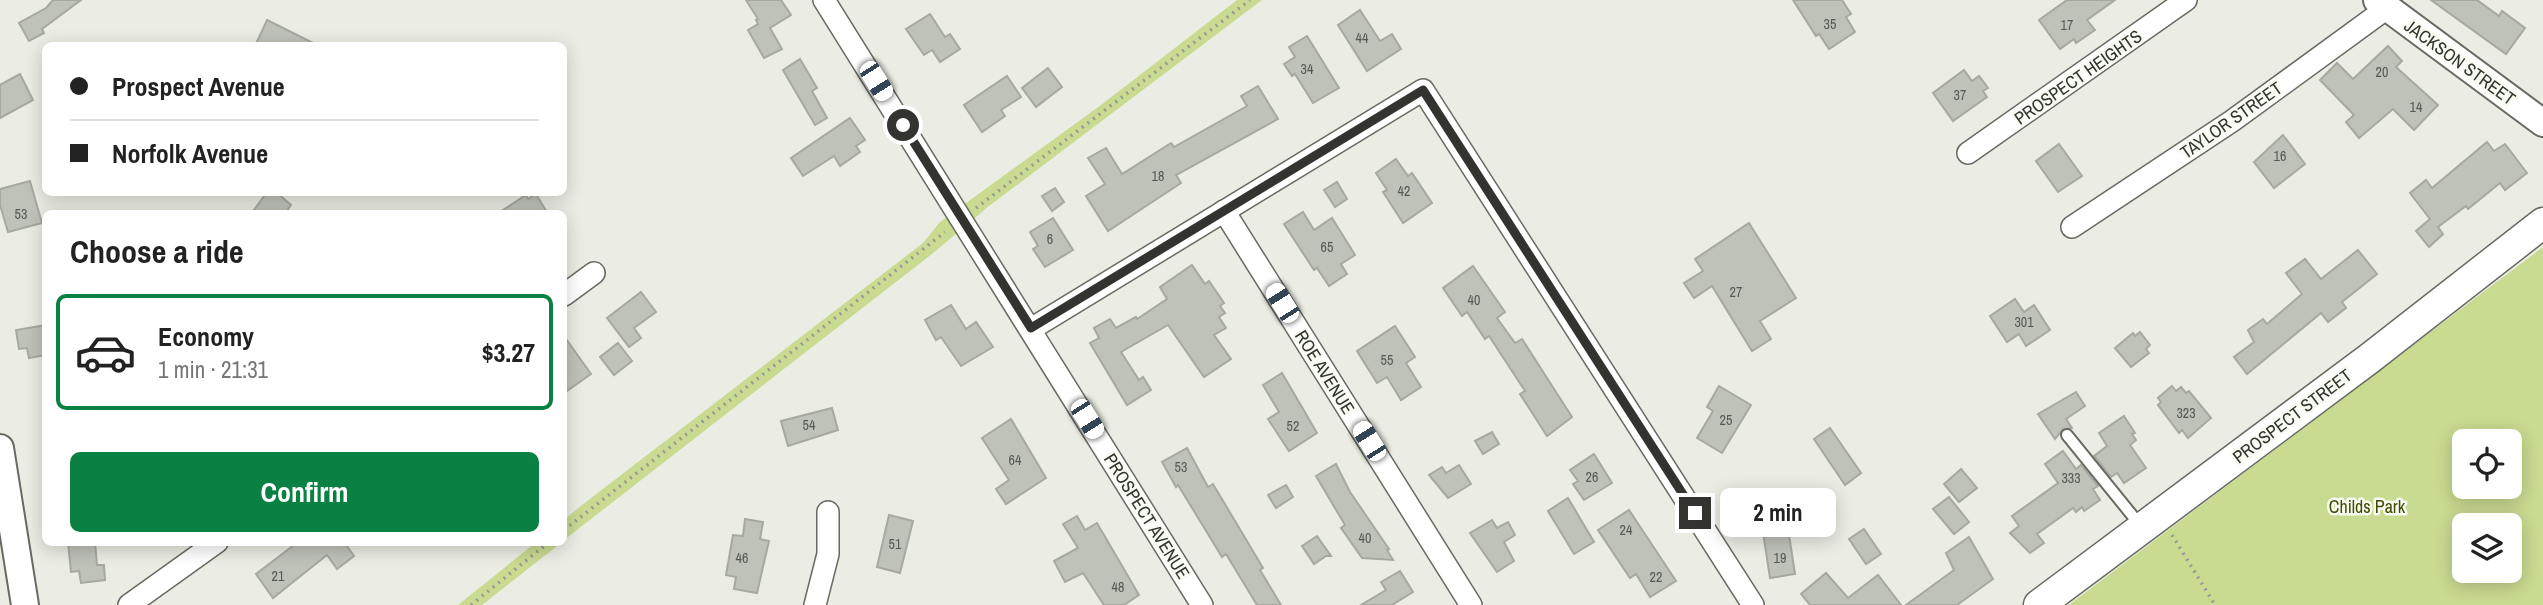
<!DOCTYPE html>
<meta charset="utf-8">
<style>
:root{--surface:#fff;--page:#f6f6f6;--text:#222;--muted:#767676;--line:#e0e0e0;--accent:#0b8043}
body{margin:0;font-family:"Archivo Narrow",sans-serif;background:var(--page);color:var(--text);height:100vh;display:flex;flex-direction:column;font-size:26px;white-space:nowrap}
*{box-sizing:border-box;margin:0}
p{font-size:23px;color:var(--muted)}
.icon{flex:none;width:38px;height:38px;fill:none;stroke:currentColor;stroke-width:2;stroke-linecap:round;stroke-linejoin:round}
.map{position:relative;flex:1;overflow:hidden}
.panel{position:absolute;left:42px;top:210px;width:525px;height:336px;display:flex;flex-direction:column;background:var(--surface);border-radius:10px;box-shadow:0 4px 18px #0003}
.panel>*{flex:none}
.top-card{position:absolute;left:42px;top:42px;width:525px;height:154px;border-radius:10px;box-shadow:0 4px 18px #0003;display:grid;align-content:center;height:154px;padding:0 28px;background:var(--surface)}
.buttons{position:absolute;left:2452px;top:429px;display:grid;gap:14px}
.buttons a{display:grid;place-items:center;width:70px;height:70px;border-radius:10px;background:var(--surface);box-shadow:0 4px 18px #0003;font-size:35px}
.end{position:absolute;width:32px;height:32px;margin:-16px;border:9px solid #333430;background:#fff;box-shadow:0 0 0 4px #fff}
.from{border-radius:50%}
.bubble{position:absolute;height:49px;border-radius:10px;background:var(--surface);box-shadow:0 4px 18px #0003;font-size:23px;font-weight:700;line-height:49px;text-align:center}
.car{position:absolute;width:21px;height:42px;margin:-21px -10px;border-radius:9px;box-shadow:0 0 5px 2px #0007;background:linear-gradient(#fff 24%,#345 0 40%,#fff 0 76%,#345 0 86%,#fff 0)}
.top-card b{display:flex;align-items:center;gap:24px;height:66px;font-size:26px}
.top-card b+b{border-top:2px solid var(--line)}
.top-card i{width:18px;height:18px;background:var(--text)}
ul{padding:0;list-style:none}
li{display:flex;align-items:center;gap:21px;height:116px;margin:0 14px 10px;padding:0 14px;border:4px solid transparent;border-radius:10px}
li div{flex:1}
li b{display:block;font-size:26px}
li em{font-style:normal;font-weight:700}
li.current{border-color:var(--accent)}
li>.icon{width:63px;height:63px;stroke-width:1.5}
h2{padding:0 28px;font-size:32px;line-height:84px}
.button{display:flex;gap:14px;margin-top:auto;padding:14px 28px}
.button a{flex:1;height:80px;border-radius:10px;background:var(--accent);color:#fff;font-size:28px;font-weight:700;line-height:80px;text-align:center}
.map>svg:first-child{display:block}
</style>
<div class="map">
<svg width="2543" height="605" viewBox="0 0 2543 605">
<rect width="100%" height="100%" fill="#ebede4"/>
<g fill="#c9da91" fill-rule="evenodd">
<polygon points="1237,0 1262,0 989,206 932,254 564,540 564,520 582,505 923,243 940,222 1101,105"/>
<path d="M2543,247V605H2069ZM2464,441H2510V486H2464ZM2464,525H2510V570H2464Z"/>
<polygon points="535,543 561,543 482,605 458,605"/>
</g>
<g fill="#bfc2b9" stroke="#a6a9a0" stroke-width="2">
<polygon points="53,0 81,0 42,29 44,33 29,41 19,23 46,8"/>
<polygon points="746,0 781,0 791,15 770,28 782,49 764,58 748,30 758,24 756,20 758,19"/>
<polygon points="1793,0 1842,0 1851,14 1846,17 1855,32 1829,49 1819,34 1816,36"/>
<polygon points="2067,0 2115,0 2087,20 2095,30 2076,43 2074,39 2060,49 2039,20"/>
<polygon points="2431,0 2477,0 2499,16 2502,11 2525,28 2506,54"/>
<polygon points="1360,10 1380,41 1392,34 1401,49 1367,71 1338,25"/>
<polygon points="930,14 945,37 950,34 960,49 940,62 932,50 924,55 906,29"/>
<polygon points="267,20 319,46 255,46"/>
<polygon points="1307,36 1339,88 1313,103 1295,74 1292,76 1284,64 1295,57 1289,47"/>
<polygon points="2388,46 2402,61 2396,67 2438,105 2414,130 2393,109 2359,138 2346,122 2354,115 2320,80 2337,63 2353,79"/>
<polygon points="800,59 817,88 812,91 827,118 815,125 783,70"/>
<polygon points="1048,68 1062,87 1036,107 1022,88"/>
<polygon points="1964,70 1972,81 1979,76 1988,88 1983,91 1987,97 1953,121 1933,93"/>
<polygon points="20,74 33,100 0,118 0,85"/>
<polygon points="1007,76 1021,97 1001,110 1005,116 982,132 964,105"/>
<polygon points="1258,86 1278,119 1176,175 1181,183 1108,231 1086,196 1105,184 1088,158 1106,148 1122,174 1171,143 1174,147 1247,106 1241,96"/>
<polygon points="850,118 865,140 856,146 860,152 840,166 834,156 803,176 791,158"/>
<polygon points="2283,135 2305,164 2274,188 2254,162"/>
<polygon points="2487,142 2494,151 2505,144 2527,173 2505,190 2500,183 2468,209 2466,206 2438,227 2443,234 2429,247 2416,231 2430,219 2410,193 2426,180 2432,188"/>
<polygon points="2059,144 2082,176 2058,192 2036,161"/>
<polygon points="1396,159 1408,176 1412,173 1432,203 1403,223 1383,192 1387,190 1376,173"/>
<polygon points="30,181 42,223 8,232 0,205 0,189"/>
<polygon points="1337,182 1347,199 1335,207 1324,190"/>
<polygon points="1055,188 1064,202 1052,211 1042,196"/>
<polygon points="267,192 276,192 291,205 285,214 251,214"/>
<polygon points="536,194 548,214 497,214 526,195 528,199"/>
<polygon points="1303,212 1314,230 1332,218 1355,255 1341,264 1347,274 1329,286 1317,268 1314,270 1284,224"/>
<polygon points="1053,218 1073,250 1045,267 1033,249 1038,246 1030,232"/>
<polygon points="1749,223 1796,298 1760,321 1771,339 1752,351 1712,286 1694,298 1684,283 1703,271 1695,259"/>
<polygon points="2358,250 2377,274 2342,302 2346,308 2328,322 2321,313 2247,374 2234,357 2254,342 2248,330 2263,319 2267,324 2302,294 2286,273 2305,259 2321,279"/>
<polygon points="1192,265 1205,284 1209,281 1224,303 1220,306 1225,313 1219,317 1226,328 1214,335 1231,359 1204,377 1168,325 1121,352 1139,380 1143,377 1151,390 1127,405 1090,343 1099,338 1094,328 1110,319 1116,328 1136,317 1137,319 1167,299 1160,287"/>
<polygon points="1473,266 1505,312 1497,318 1515,343 1522,339 1572,417 1547,436 1520,394 1525,391 1489,336 1485,339 1467,312 1462,316 1443,288"/>
<polygon points="641,292 656,312 634,328 641,338 629,347 607,318"/>
<polygon points="2015,299 2024,312 2034,305 2050,330 2026,346 2019,334 2007,342 1990,316"/>
<polygon points="951,305 966,329 976,322 993,347 961,366 941,337 936,340 925,320"/>
<polygon points="46,325 46,355 29,358 27,348 19,349 16,330"/>
<polygon points="1395,326 1415,357 1406,363 1421,387 1401,400 1387,377 1377,383 1357,351"/>
<polygon points="2140,332 2150,345 2146,349 2149,353 2131,367 2115,348 2133,333 2135,336"/>
<polygon points="564,336 591,374 564,393"/>
<polygon points="618,343 632,361 614,375 600,357"/>
<polygon points="1282,373 1317,433 1289,451 1268,419 1279,412 1263,385"/>
<polygon points="1719,386 1751,405 1722,453 1697,438 1713,411 1707,407"/>
<polygon points="2172,386 2176,391 2181,387 2186,393 2189,391 2211,418 2188,438 2182,430 2179,433 2158,405 2161,402 2158,398"/>
<polygon points="2076,392 2085,406 2066,419 2072,428 2063,429 2055,439 2038,414"/>
<polygon points="832,408 838,430 788,446 781,421"/>
<polygon points="2124,416 2135,433 2132,434 2136,440 2130,445 2146,468 2124,483 2117,473 2111,477 2094,456 2107,446 2099,433"/>
<polygon points="1011,419 1046,478 1006,504 996,489 1009,480 982,438"/>
<polygon points="1830,428 1861,473 1845,485 1814,439"/>
<polygon points="1492,432 1499,444 1483,454 1475,441"/>
<polygon points="1187,448 1208,487 1213,484 1263,568 1260,570 1281,605 1257,605 1226,554 1222,557 1178,485 1176,487 1162,462"/>
<polygon points="2063,451 2076,469 2081,465 2098,486 2093,489 2100,500 2084,511 2082,507 2076,512 2073,508 2037,534 2044,543 2030,553 2010,533 2019,526 2012,516 2058,483 2045,464"/>
<polygon points="1594,454 1612,483 1584,500 1573,484 1578,481 1570,470"/>
<polygon points="1336,464 1350,492 1389,549 1387,550 1393,560 1362,558 1341,528 1345,525 1316,476"/>
<polygon points="1459,465 1471,484 1448,498 1429,475 1442,467 1446,473"/>
<polygon points="1961,469 1977,488 1959,502 1944,484"/>
<polygon points="1286,485 1293,497 1276,508 1268,495"/>
<polygon points="1949,497 1969,522 1954,534 1933,509"/>
<polygon points="1568,498 1594,542 1574,554 1548,511"/>
<polygon points="1745,498 1749,523 1727,526 1723,502"/>
<polygon points="1629,510 1676,581 1650,597 1636,574 1630,578 1598,530"/>
<polygon points="889,515 913,521 900,573 877,567"/>
<polygon points="1077,516 1085,530 1097,523 1139,595 1124,605 1104,605 1083,573 1065,582 1054,561 1078,548 1063,524"/>
<polygon points="745,519 763,522 760,539 769,541 757,593 734,589 736,577 726,575 733,535 743,536"/>
<polygon points="1492,520 1497,528 1508,522 1515,535 1504,542 1514,561 1497,572 1470,533"/>
<polygon points="1788,528 1795,574 1770,578 1763,532"/>
<polygon points="1864,529 1881,554 1866,564 1849,539"/>
<polygon points="1317,536 1331,556 1326,556 1314,564 1302,546"/>
<polygon points="1969,537 1993,579 1957,605 1906,605 1954,570 1946,553"/>
<polygon points="68,542 95,542 97,565 104,565 105,580 81,583 79,571 71,572"/>
<polygon points="298,542 344,542 354,556 337,569 327,555 273,598 256,574"/>
<polygon points="1400,571 1413,592 1392,605 1361,605 1386,590 1381,582"/>
<polygon points="1826,573 1848,598 1878,575 1901,605 1810,605 1801,594"/>
</g>
<g fill="none" stroke-linecap="round" stroke-linejoin="round">
<g stroke="#686a62" stroke-width="14">
<polyline id="service" points="2067,435 2140,525"/>
</g>
<g stroke="#686a62" stroke-width="24">
<g id="minor">
<polyline points="824,0 1202,605"/>
<polyline points="1968,153 2186,0"/>
<polyline points="1224,211 1471,605"/>
<polyline points="2072,227 2232,121 2387,8"/>
<polyline points="564,295 594,273"/>
<polyline points="1031,329 1423,90 1753,605"/>
<polyline points="129,605 217,542"/>
<polyline points="815,605 828,554 828,512"/>
</g>
</g>
<g stroke="#686a62" stroke-width="30">
<g id="tertiary">
<polyline points="2377,0 2543,123"/>
<polyline points="0,448 25,605"/>
</g>
</g>
<g stroke="#686a62" stroke-width="33">
<polyline id="secondary" points="2039,605 2370,358 2543,223"/>
</g>
<g stroke="#989a93" stroke-width="3.5" stroke-dasharray="2 5" stroke-linecap="butt">
<polyline points="976,208 1250,0"/>
<polyline points="564,530 945,232"/>
<polyline points="2172,535 2215,605"/>
<polyline points="471,605 549,542"/>
</g>
<use href="#service" stroke="#fff" stroke-width="10"/>
<use href="#minor" stroke="#fff" stroke-width="21"/>
<use href="#tertiary" stroke="#fff" stroke-width="26"/>
<use href="#secondary" stroke="#fff" stroke-width="30"/>
</g>
<g fill="none" stroke-linecap="round" stroke-linejoin="round">
<polyline stroke="#333430" stroke-width="9" points="903,125 1031,328 1423,90 1695,513"/>
</g>
<g text-anchor="middle" dominant-baseline="central" stroke-width="5" stroke-linejoin="round" paint-order="stroke">
<g font-size="14" fill="#565852">
<text x="1830" y="24">35</text>
<text x="2067" y="25">17</text>
<text x="1362" y="38">44</text>
<text x="1307" y="69">34</text>
<text x="2382" y="72">20</text>
<text x="1960" y="95">37</text>
<text x="2416" y="107">14</text>
<text x="2280" y="156">16</text>
<text x="1158" y="176">18</text>
<text x="1404" y="191">42</text>
<text x="21" y="214">53</text>
<text x="1050" y="239">6</text>
<text x="1327" y="247">65</text>
<text x="1736" y="292">27</text>
<text x="1474" y="300">40</text>
<text x="2024" y="322">301</text>
<text x="1387" y="360">55</text>
<text x="2186" y="413">323</text>
<text x="1726" y="420">25</text>
<text x="809" y="425">54</text>
<text x="1293" y="426">52</text>
<text x="1015" y="460">64</text>
<text x="1181" y="467">53</text>
<text x="1592" y="477">26</text>
<text x="2071" y="478">333</text>
<text x="1626" y="530">24</text>
<text x="1365" y="538">40</text>
<text x="895" y="544">51</text>
<text x="742" y="558">46</text>
<text x="1780" y="558">19</text>
<text x="278" y="576">21</text>
<text x="1656" y="577">22</text>
<text x="1118" y="587">48</text>
</g>
<g font-size="18" fill="#333430" stroke="#f8fbf1">
<text transform="translate(2460 62) rotate(36)">JACKSON STREET</text>
<text transform="translate(2078 77) rotate(-35)">PROSPECT HEIGHTS</text>
<text transform="translate(2231 120) rotate(-35)">TAYLOR STREET</text>
<text transform="translate(1325 372) rotate(58)">ROE AVENUE</text>
<text transform="translate(2292 416) rotate(-37)">PROSPECT STREET</text>
<text transform="translate(1147 516) rotate(58)">PROSPECT AVENUE</text>
</g>
<g font-size="18" fill="#414c00" stroke="#f8fbf1">
<text x="2367" y="506">Childs Park</text>
</g>
</g>
</svg>
<div class="buttons">
<a><svg class="icon" aria-label="locate" viewBox="0 0 24 24"><circle cx="12" cy="12" r="6"/><path d="M12 2v4M12 18v4M2 12h4M18 12h4"/></svg></a>
<a><svg class="icon" aria-label="layers" viewBox="0 0 24 24"><path d="M12 4l9 5-9 5-9-5zM3 14l9 5 9-5"/></svg></a>
</div>
<i class="end from" style="left:903px;top:125px"></i>
<i class="end" style="left:1695px;top:513px"></i>
<div class="bubble" style="left:1720px;top:488px;width:116px">2 min</div>
<i class="car" style="left:876px;top:81px;rotate:148deg"></i>
<i class="car" style="left:1282px;top:303px;rotate:328deg"></i>
<i class="car" style="left:1087px;top:419px;rotate:148deg"></i>
<i class="car" style="left:1369px;top:441px;rotate:328deg"></i>
<div class="top-card">
<b><i class="from"></i>Prospect Avenue</b>
<b><i></i>Norfolk Avenue</b>
</div>
<section class="panel">
<h2>Choose a ride</h2>
<ul>
<li class="current"><svg class="icon" aria-label="car" viewBox="0 0 24 24"><path d="M5 17H2v-5l4-1 3-4h7l3 4 3 1v5h-3M9 17h6M6 11h13"/><circle cx="7" cy="17" r="2"/><circle cx="17" cy="17" r="2"/></svg><div><b>Economy</b><p>1 min · 21:31</p></div><em>$3.27</em></li>
</ul>
<div class="button"><a>Confirm</a></div>
</section>
</div>
